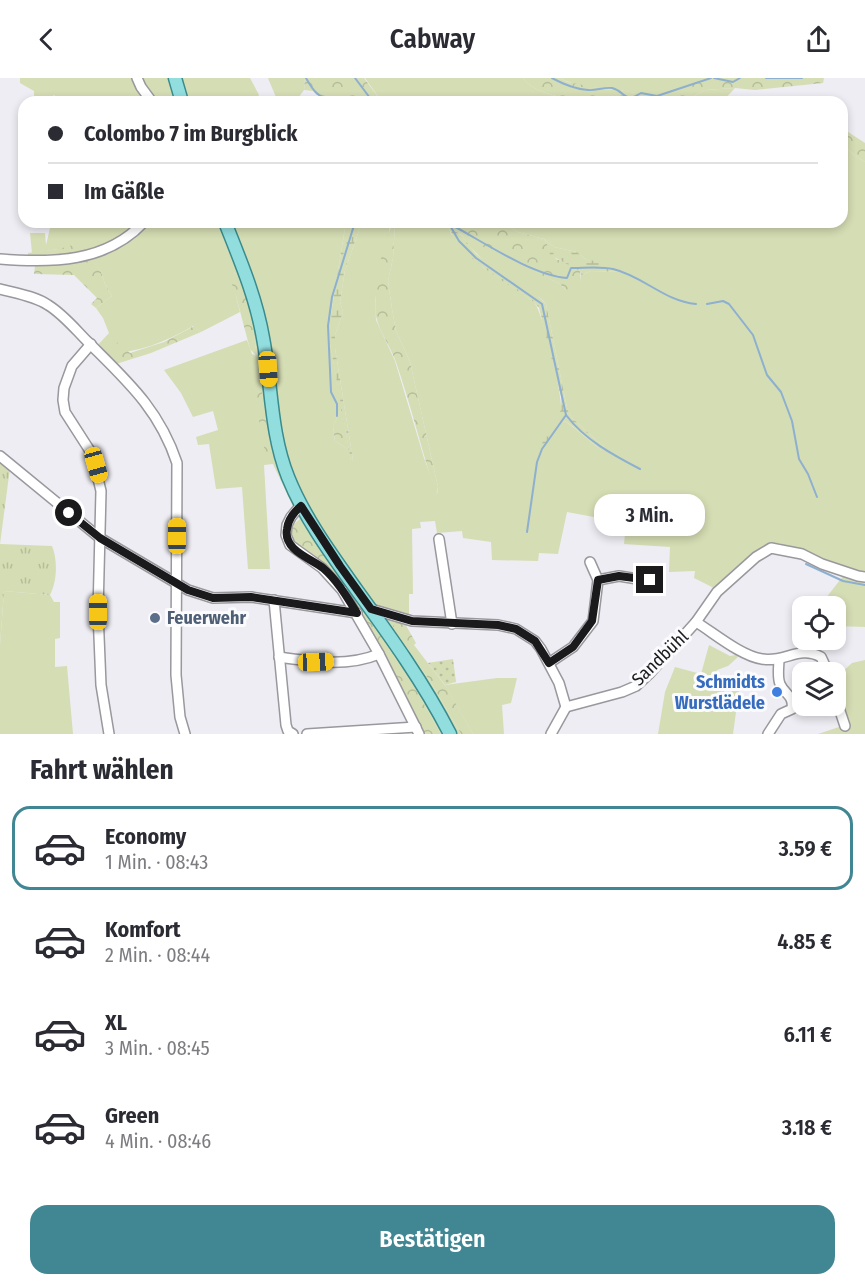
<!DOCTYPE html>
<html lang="de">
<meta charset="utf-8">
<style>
:root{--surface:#fff;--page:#f2f2f3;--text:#2b2b33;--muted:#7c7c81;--line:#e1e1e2;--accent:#418693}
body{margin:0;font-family:"Fira Sans Condensed",sans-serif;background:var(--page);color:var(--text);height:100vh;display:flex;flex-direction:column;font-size:22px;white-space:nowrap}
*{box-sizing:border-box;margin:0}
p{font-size:20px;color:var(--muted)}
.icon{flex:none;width:33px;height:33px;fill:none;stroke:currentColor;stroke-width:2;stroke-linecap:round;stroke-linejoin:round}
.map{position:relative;height:656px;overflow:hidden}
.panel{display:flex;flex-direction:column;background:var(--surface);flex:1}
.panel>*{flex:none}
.top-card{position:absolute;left:18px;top:18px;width:830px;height:132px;border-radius:18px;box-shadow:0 3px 9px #0003;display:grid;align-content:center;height:132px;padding:0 30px;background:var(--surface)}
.fabs{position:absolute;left:792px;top:518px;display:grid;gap:12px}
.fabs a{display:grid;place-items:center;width:54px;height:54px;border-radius:12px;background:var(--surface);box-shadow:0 3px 9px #0003;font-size:30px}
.end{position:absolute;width:27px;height:27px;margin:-14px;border:8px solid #1a191b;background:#fff;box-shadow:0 0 0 3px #fff}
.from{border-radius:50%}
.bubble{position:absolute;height:42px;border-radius:18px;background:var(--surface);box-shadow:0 3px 9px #0003;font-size:20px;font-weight:600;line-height:42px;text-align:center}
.car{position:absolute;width:18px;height:36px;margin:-18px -9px;border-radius:8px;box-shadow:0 0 4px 2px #0007;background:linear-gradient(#f5c518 24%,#345 0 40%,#f5c518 0 76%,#345 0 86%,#f5c518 0)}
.top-card b{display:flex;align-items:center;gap:21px;height:57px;font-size:22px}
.top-card b+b{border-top:2px solid var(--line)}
.top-card i{width:15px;height:15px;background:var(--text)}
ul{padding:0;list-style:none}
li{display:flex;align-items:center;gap:18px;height:84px;margin:0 12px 9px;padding:0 18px;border:3px solid transparent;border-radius:18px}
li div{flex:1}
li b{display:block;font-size:22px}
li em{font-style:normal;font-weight:600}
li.active{border-color:var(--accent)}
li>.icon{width:54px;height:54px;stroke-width:1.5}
h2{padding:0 30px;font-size:27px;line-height:72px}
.cta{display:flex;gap:12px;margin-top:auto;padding:12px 30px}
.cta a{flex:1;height:69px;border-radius:18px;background:var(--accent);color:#fff;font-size:24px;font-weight:600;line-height:69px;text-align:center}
header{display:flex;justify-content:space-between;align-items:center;height:78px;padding:0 30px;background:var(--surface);font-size:27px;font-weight:600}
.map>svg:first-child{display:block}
</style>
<header><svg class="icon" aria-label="back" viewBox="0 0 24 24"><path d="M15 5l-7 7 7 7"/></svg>Cabway<svg class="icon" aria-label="share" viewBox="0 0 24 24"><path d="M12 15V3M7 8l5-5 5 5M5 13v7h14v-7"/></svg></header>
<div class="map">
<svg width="865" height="656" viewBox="0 0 865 656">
<defs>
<pattern id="forest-crowns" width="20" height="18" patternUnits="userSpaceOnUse" patternTransform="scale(1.5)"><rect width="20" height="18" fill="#d5ddb4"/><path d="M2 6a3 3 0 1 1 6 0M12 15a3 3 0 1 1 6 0" fill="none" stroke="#b6bd9a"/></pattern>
<pattern id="wetland-marsh" width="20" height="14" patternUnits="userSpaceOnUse" patternTransform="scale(1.5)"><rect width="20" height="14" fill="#d5ddb4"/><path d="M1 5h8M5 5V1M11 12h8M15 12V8" fill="none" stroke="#b6bd9a"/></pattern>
<pattern id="park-tufts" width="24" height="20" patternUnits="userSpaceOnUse" patternTransform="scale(1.5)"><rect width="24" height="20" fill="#d5ddb4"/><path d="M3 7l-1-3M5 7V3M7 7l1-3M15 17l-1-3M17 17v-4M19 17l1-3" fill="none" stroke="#b6bd9a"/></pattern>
<pattern id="garden-dots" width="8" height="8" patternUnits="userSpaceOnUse" patternTransform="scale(1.5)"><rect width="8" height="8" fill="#d5ddb4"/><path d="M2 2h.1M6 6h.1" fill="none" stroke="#b6bd9a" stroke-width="1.8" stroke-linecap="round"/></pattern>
</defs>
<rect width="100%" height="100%" fill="#ededf3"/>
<g fill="#d5ddb4">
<polygon points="20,0 250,0 259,17 257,20 259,24 72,24 66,19 60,22 54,17 46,24 34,24 34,13 20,5"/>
<polygon points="268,0 305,0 304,12 295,24 278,24"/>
<path d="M365,0H523C535,16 554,15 572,24H382Z"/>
<path d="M559,0H704C685,10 657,16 636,15C630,15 624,12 618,12C598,10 578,9 559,0Z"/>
<polygon points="735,10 722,24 684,24 705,12"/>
<path d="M842,65L854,77L865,84V549L836,548V528H807L813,522L822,525L847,493L779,465L771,467L716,511L694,500L695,493L669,494L670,469L624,466L626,445L567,434L558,476L539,475L538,483L492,482L491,464L463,460L462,453L437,455L435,443L420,444L421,450L412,451L413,516H409V540L399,543L395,553L430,603L461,656H441L414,608L353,517H350L330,492L332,489L297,437L273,386L264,387L270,491H248L242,409L216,411L209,366L198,367L196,359L218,352L213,333L193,339L181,315L164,292L247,262L252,276L257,278C253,248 247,221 234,194L236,218L240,234L201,254L193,248C164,265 139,274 106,276L97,268L109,255L103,240L96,230L112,218L105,206L101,194L91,181L71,186L35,188V180L59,171L32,175L30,155H45L46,167L51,146L44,147L43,144H346L328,254L342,330L333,348L335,363L349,372L351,383L353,382L335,270V257L343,234L340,224L345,192L362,144H391L375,222L376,242L395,283L424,380L437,416L438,409L410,284L396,253L392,231L388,203L393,180L395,144H441L448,148L451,156L484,190L534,224C543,234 564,321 561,334C557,345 548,356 542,367L564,343C570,345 593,366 601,372L604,369L572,340L567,330L546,226C539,217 529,213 519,207C497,194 475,178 461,157L560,206L566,212L581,203V197L591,193L622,194L585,181L577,174L554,169L544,161L518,154L501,144H842Z"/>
<polygon points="4,513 50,517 54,524 60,524 60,560 55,561 55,589 67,588 73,656 0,656 0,567"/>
<polygon points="709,567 730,578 736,577 738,579 728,588 717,592 713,607 739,612 733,656 658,656 665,614 675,589 701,596"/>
<polygon points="865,582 865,656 818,656 848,646 836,614 836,594 830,594 834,591 840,596 852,585"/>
<polygon points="497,600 517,600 511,625 502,627 504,656 473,656 445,607"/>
</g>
<g fill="url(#forest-crowns)">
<polygon points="305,0 364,0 382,24 330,24 313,13 304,12"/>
<path d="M523,0H559L568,4L602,11L620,12L635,15L658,13L704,0H824L823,5L755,12L735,10L705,12L684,24H572C554,15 535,16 523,0Z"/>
<polygon points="842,50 865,65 865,84 854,77 842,65"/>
<path d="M395,144L393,180L388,203L392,231L396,253L410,284L438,409L436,417C422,373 411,328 396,284C391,270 381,256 377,242C371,224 382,157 395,144Z"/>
<polygon points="441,144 501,144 518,154 544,161 556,181 569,186 580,193 581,203 574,211 566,212 560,206 471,163"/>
<polygon points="87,163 92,172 74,176 28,180 28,175 59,171"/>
<polygon points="91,180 101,194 105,206 112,218 96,230 91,226 97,220 74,197 34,196 35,188 71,186"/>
<path d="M227,186C250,210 253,248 257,279L250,271L236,218L226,188Z"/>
<polygon points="194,248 201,254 151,275 116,286 106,276 118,264 130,275 164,264"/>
<polygon points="256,294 259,294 271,376 268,378 266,377 260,353 255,297"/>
<polygon points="342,330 349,372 335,363 333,348"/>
<path d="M300,441L332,489L330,492L292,464C287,454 291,448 300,441Z"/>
<polygon points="353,516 414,608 441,656 425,656 350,517"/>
<polygon points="399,543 404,544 416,565 414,567 447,610 473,656 461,656 430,603 395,553 393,548"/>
</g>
<g fill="url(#wetland-marsh)">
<polygon points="346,144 362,144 345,192 340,224 343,234 335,257 335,270 353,382 351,384 328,254"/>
<path d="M448,148L461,157L476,176L504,197L536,216L546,226L567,330L572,340L604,369L603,371L601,372C593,366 571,345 564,343L545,367H541L561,332V319L539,230L534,224C507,205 460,180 448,148Z"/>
<polygon points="544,161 554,169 577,174 585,181 623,189 622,194 591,193 581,197 580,193 550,177 549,170"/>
</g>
<path fill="url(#park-tufts)" d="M0,383L10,390L0,466L52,468C58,482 57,504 50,517L4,513L0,567Z"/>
<polygon fill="url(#garden-dots)" points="453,581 456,604 445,607 428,585"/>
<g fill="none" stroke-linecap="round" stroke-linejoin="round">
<g stroke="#8db0d0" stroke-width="2">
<path d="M306,0C315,16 317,17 333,24"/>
<polyline points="355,0 373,24"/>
<path d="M552,0C563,6 575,11 588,12C595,13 604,9 612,10C625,13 624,26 641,15L657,18L711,0"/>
<polyline points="714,0 733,4 740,0"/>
<polyline points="766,0 802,0"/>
<path d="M448,144L459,163L476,180L542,226L566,337C585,362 613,377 640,391"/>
<path d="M450,146C482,163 531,197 567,200L571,190C584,190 600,188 613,191C643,198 664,223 696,226"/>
<polyline points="707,226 723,223 729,226 753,257 767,297 781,314 792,343 799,381 808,396 817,419"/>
<polyline points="337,338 337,326 331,314 328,248 332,219 355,144"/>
<polyline points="527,454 537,384 542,371 566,337"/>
<polyline points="806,486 843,503 865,507"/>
</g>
<g stroke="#98989d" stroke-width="12">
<g id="minor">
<polyline points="137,0 141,9 152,24"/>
<path d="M0,181C51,185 106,185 144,144"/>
<path d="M0,211C15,215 35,218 48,227C63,236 75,251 88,264C127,303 159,331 177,385L176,597L180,639L185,656"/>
<polyline points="91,266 72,288 64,310 63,322 65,334 92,376 101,413 98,534 101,607 109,656"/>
<polyline points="0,378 100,460 188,512 213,520 251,519 357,535"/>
<polyline points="301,427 291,439 287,447 286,457 290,467 322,490 342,512 379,576 419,656"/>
<polyline points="439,461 452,546"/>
<polyline points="598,502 619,498 650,503"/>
<polyline points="274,522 286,647 288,653 293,656"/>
<polyline points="371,531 412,543 498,547 516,551 535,563 541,571 559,605 566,629"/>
<path d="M696,544C714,555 741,578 762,581C785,585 799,567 821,579L828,594"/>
<path d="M279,579C313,584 348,589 379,576"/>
<polyline points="549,585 573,569 593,543 598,502 590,484"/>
<polyline points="836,621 845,648"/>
<polyline points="566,629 622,614 636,608 650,595 696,544 717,514 756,479 771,470 802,476 822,486 858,498 865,499"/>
<polyline points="307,656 416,649"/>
<polyline points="551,656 566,629"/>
<path d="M768,656L781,636L792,631C794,617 785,617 780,606C777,599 779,588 779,581"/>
</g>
</g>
<g stroke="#398b8d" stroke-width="15">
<g id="major">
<polyline points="175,0 182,24"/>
<path d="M225,144C240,182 256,219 263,260C272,307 270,354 288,399C304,439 331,476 356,511C390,558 424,605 450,656"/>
</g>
</g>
<use href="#minor" stroke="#fff" stroke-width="9"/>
<use href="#major" stroke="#92dedf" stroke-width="12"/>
</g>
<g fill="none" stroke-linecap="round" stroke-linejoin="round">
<path stroke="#1a191b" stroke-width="8" d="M69,435L100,460L188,512L213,520L251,519L357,535C347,519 337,502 323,490C310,480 283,472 287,451C288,441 294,434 301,428L340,488L371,531L412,543L498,547L516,551L535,563L549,585L573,569L592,543L598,502L619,498L650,502"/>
</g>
<circle fill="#5c6f8a" stroke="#fbfbfe" stroke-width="2" cx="155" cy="540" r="6"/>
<circle fill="#3f7fe0" stroke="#fbfbfe" stroke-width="2" cx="777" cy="614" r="6"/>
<g text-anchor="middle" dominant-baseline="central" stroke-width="6" stroke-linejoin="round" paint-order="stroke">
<g font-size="18" font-weight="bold" fill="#4e5e75" stroke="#fbfbfe" text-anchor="start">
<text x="167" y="540">Feuerwehr</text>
</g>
<g font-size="18" fill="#1a191b" stroke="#fbfbfe">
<text transform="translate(660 580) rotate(-44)">Sandbühl</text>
</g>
<g font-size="18" font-weight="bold" fill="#366cbe" stroke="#fbfbfe" text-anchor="end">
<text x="765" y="604">Schmidts<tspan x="765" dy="21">Wurstlädele</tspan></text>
</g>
</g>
</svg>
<div class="fabs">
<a><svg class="icon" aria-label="locate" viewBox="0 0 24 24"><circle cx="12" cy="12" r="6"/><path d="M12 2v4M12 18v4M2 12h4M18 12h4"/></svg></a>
<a><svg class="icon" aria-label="layers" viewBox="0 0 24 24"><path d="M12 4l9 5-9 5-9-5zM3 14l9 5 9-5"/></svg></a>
</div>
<i class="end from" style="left:69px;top:435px"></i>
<i class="end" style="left:650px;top:502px"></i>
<div class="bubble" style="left:594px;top:416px;width:111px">3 Min.</div>
<i class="car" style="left:268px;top:291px;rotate:176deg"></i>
<i class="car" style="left:96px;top:387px;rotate:164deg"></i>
<i class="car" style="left:177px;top:458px;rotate:0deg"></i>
<i class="car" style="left:98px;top:534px;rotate:0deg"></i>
<i class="car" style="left:316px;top:584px;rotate:88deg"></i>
<div class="top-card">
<b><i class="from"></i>Colombo 7 im Burgblick</b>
<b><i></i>Im Gäßle</b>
</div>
</div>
<section class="panel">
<h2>Fahrt wählen</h2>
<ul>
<li class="active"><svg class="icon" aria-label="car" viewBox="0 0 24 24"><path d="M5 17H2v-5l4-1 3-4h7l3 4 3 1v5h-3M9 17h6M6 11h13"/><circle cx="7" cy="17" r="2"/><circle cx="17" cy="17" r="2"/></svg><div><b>Economy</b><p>1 Min. · 08:43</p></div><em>3.59 €</em></li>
<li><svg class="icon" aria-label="car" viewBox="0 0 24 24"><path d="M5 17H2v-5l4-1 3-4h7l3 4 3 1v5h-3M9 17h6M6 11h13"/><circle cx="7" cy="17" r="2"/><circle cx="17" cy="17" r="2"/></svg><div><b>Komfort</b><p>2 Min. · 08:44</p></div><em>4.85 €</em></li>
<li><svg class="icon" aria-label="car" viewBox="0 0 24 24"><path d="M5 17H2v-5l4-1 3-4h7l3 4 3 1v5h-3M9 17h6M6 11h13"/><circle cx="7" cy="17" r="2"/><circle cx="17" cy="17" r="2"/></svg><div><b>XL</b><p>3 Min. · 08:45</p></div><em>6.11 €</em></li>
<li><svg class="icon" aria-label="car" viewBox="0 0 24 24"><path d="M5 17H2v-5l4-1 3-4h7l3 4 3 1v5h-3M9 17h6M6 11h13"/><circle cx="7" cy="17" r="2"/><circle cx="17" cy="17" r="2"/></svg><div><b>Green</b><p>4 Min. · 08:46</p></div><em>3.18 €</em></li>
</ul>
<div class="cta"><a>Bestätigen</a></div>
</section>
